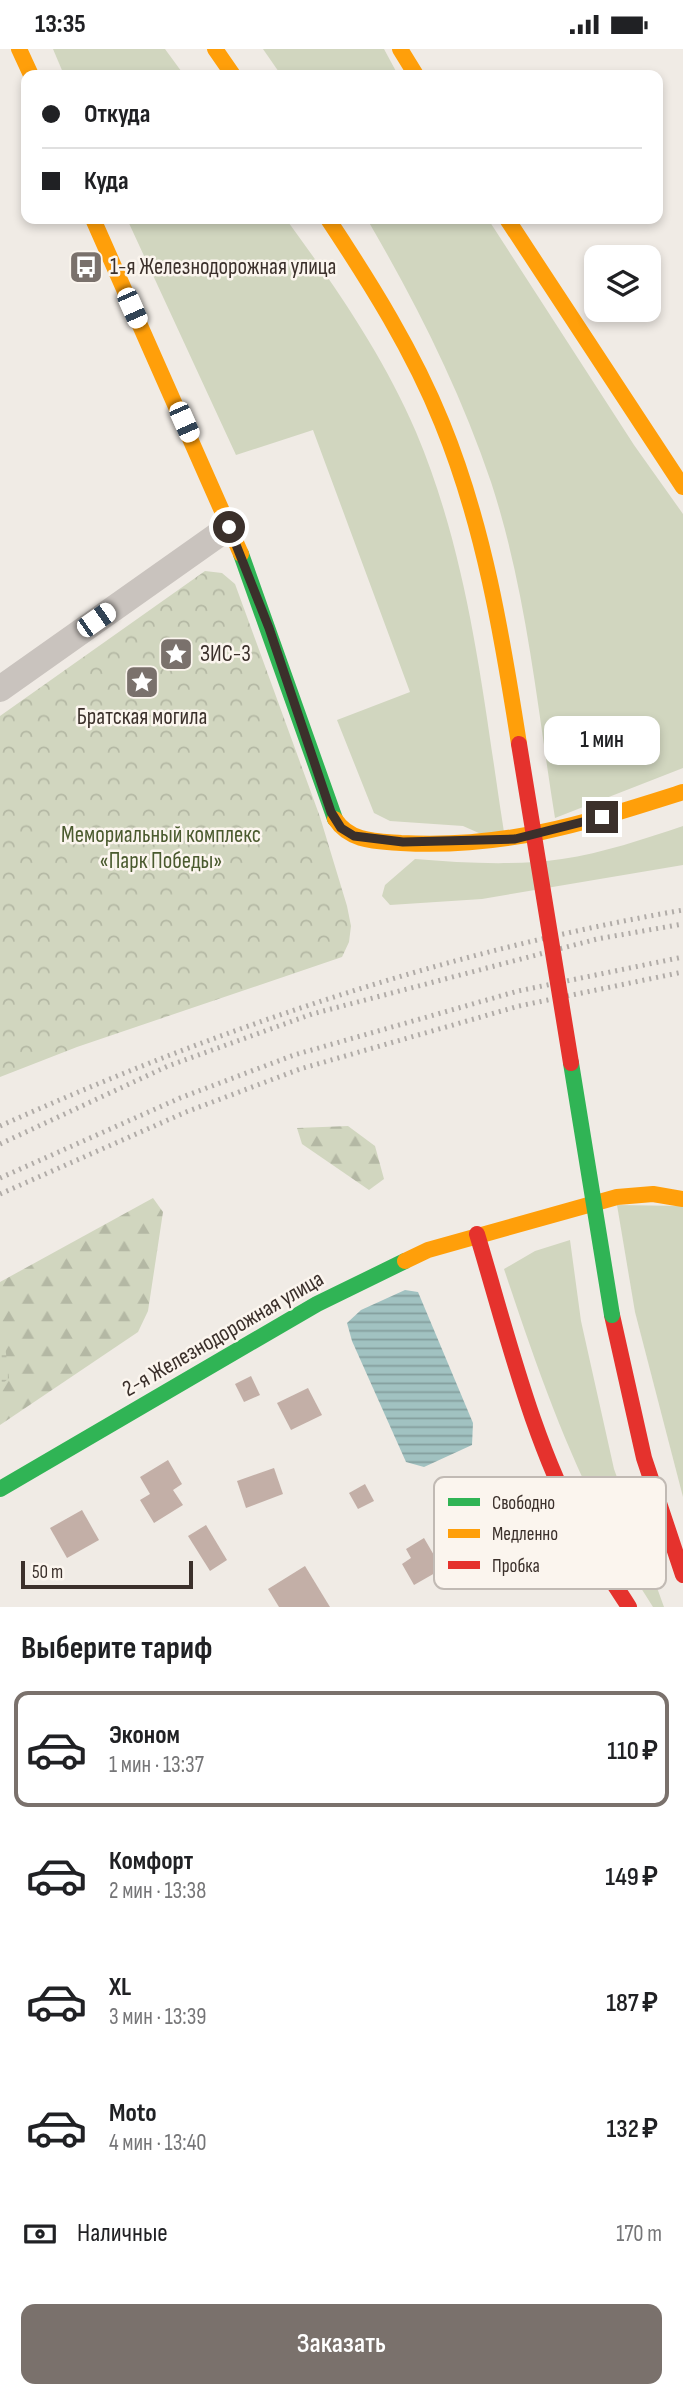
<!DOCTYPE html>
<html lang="ru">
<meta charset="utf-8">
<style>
:root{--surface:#fff;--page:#f2f2f2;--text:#202124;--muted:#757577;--line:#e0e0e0;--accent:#7a716c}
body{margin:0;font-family:"Sofia Sans Condensed",sans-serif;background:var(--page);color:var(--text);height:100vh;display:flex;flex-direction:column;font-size:26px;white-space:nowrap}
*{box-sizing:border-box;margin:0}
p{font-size:23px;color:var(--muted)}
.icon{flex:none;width:38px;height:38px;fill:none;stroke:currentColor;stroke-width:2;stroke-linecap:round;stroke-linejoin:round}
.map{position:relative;height:1558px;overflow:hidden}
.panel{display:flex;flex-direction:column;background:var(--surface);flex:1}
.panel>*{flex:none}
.hud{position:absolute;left:21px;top:21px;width:642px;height:154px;border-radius:14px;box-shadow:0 4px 10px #0003;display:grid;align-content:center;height:154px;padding:0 21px;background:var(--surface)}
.tools{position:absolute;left:584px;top:196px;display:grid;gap:14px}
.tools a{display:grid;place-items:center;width:77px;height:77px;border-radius:14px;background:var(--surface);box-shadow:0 4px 10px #0003;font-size:35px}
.scale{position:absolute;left:21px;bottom:18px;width:172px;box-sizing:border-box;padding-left:7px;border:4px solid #3b302b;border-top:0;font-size:19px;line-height:24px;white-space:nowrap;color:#3b302b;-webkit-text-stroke:5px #fbf5ee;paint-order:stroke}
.end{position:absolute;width:32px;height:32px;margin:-16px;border:9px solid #3b302b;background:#fff;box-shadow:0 0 0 4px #fff}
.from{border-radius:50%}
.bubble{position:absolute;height:49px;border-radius:14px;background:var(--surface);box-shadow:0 4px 10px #0003;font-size:23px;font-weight:600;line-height:49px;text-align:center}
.car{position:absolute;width:21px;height:42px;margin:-21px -10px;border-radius:9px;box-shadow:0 0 5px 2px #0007;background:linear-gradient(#fff 24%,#345 0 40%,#fff 0 76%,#345 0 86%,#fff 0)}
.hud b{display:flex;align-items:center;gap:24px;height:66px;font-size:26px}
.hud b+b{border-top:2px solid var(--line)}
.hud i{width:18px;height:18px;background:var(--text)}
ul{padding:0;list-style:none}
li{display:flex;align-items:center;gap:21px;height:116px;margin:0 14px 10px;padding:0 7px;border:4px solid transparent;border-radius:14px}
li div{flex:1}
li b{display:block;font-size:26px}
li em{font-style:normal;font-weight:600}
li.on{border-color:var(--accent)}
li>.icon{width:63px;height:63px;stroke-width:1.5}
h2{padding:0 21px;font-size:32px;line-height:84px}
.pay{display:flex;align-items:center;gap:18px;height:77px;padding:0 21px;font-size:26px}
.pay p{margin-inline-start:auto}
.action{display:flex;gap:14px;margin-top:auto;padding:14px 21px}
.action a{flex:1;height:80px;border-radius:14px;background:var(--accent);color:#fff;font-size:28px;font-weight:600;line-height:80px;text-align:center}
.status{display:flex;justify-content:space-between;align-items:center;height:49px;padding:0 35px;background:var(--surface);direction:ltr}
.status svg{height:19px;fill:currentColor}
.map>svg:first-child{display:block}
</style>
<div class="status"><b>13:35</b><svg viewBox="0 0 49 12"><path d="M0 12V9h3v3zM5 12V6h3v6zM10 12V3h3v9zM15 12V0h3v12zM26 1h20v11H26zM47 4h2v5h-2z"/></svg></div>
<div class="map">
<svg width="683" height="1558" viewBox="0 0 683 1558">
<defs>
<pattern id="forest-firs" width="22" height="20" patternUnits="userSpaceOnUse" patternTransform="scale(1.75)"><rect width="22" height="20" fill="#d1d6bf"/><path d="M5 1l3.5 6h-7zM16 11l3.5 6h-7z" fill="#b4b8a4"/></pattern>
<pattern id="wetland-marsh" width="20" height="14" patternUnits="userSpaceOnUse" patternTransform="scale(1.75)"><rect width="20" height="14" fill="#d1d6bf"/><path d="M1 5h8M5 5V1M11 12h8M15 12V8" fill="none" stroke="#b4b8a4"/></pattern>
<pattern id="park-crowns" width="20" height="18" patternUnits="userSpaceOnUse" patternTransform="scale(1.75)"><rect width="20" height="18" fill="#d1d6bf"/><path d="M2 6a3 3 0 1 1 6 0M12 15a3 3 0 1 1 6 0" fill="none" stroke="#b4b8a4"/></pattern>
<pattern id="water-rules" width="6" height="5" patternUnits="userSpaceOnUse" patternTransform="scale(1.75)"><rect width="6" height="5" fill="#a1c2c1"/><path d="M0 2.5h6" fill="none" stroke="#849e9d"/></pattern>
</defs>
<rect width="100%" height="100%" fill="#f0ebe5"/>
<g fill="#d1d6bf">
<polygon points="53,0 165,0 184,26 64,26"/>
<polygon points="263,0 384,0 398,26 281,26"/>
<path d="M127,170H286C335,237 383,306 416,383C472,516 484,659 506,796L463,777L390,772L374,764L337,671L410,643L313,381L236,406Z"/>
<path d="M367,170H488L634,396L683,465V719L555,769C537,658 527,543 491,433C460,341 416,254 367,170Z"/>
<path d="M683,777V816L482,850L390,856L382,847L385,836L415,810C463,814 515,817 562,810C603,804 644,790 683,777Z"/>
<polygon points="617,1156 683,1157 683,1448 635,1263"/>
<path d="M570,1191L581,1272L614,1420L664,1558H653C582,1448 545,1343 504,1220L535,1202Z"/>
</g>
<g fill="url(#forest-firs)">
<polygon points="348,1077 375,1097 384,1130 369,1141 302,1095 297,1079"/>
<polygon points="153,1149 163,1163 148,1262 138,1283 0,1376 0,1233"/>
</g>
<polygon fill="url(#wetland-marsh)" points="0,1284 4,1288 9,1329 0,1337"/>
<polygon fill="url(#park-crowns)" points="205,522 222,524 235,535 320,768 347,857 351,877 349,893 342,908 77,998 0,1028 0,667"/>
<polygon fill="url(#water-rules)" points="405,1241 418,1243 473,1374 472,1396 424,1418 406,1413 352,1292 347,1274 361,1261"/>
<g fill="#c3afa7">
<polygon points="251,1327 260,1346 244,1353 235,1335"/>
<polygon points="308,1339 322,1366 291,1381 277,1354"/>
<polygon points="168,1411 182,1435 173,1441 183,1456 154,1474 140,1451 150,1445 140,1428"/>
<polygon points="274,1419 283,1445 246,1459 237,1432"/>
<polygon points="365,1435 374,1452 358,1460 349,1444"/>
<polygon points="82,1461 99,1491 67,1509 50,1479"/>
<polygon points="206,1476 227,1511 210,1522 188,1487"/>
<polygon points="424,1489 442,1520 414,1536 402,1515 411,1509 406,1500"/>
<polygon points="305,1517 330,1558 279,1558 268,1540"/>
</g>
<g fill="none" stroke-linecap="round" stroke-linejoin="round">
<polyline stroke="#c9c3be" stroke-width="26" points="0,640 229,478"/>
<g stroke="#30b455" stroke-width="16">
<polyline points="241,505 335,770"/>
<polyline points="0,1440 317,1255 405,1212"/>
</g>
<g stroke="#ff9f0a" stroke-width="16">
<polyline points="19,0 31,26"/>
<polyline points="215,0 233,26"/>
<polyline points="400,0 416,26"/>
<polyline points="93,170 241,505"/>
<path d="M328,170C371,235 413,302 442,374C484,477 502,586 519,695"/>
<polyline points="507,170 683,438"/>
<path d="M335,770C350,793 376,792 401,794C506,800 585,774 683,743"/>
<polyline points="405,1212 428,1201 617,1148 653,1145 683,1150"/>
</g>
<g stroke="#e5322d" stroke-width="16">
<path d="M477,1185C507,1284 533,1396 584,1486C597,1511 614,1534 629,1558"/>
<polyline points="612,1266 644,1409 683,1526"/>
</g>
<g stroke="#b1aca8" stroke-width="5" stroke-dasharray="2 5" stroke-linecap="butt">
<path d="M0,1077C219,979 447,902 683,861"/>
<polyline points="0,1095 168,1017 312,965 597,890 683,875"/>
<polyline points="0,1129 180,1049 294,1006 518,942 683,908"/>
<polyline points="0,1145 186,1063 300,1020 519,957 683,923"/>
</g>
<polyline stroke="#30b455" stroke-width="16" points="571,1014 612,1266"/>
<polyline stroke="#e5322d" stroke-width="16" points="519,695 571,1014"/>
</g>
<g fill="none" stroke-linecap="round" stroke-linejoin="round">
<polyline stroke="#3b302b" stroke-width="9" points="229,478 269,579 331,763 341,779 354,787 403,793 515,790 602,768"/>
</g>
<defs>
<g id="bus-square" transform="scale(1.75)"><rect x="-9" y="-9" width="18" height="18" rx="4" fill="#7a716c" stroke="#fbf5ee"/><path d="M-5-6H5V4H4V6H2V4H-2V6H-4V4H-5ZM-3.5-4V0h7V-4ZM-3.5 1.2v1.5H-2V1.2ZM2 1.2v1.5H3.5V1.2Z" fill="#fff"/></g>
<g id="sight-square" transform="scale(1.75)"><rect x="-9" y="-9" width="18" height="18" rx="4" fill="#7a716c" stroke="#fbf5ee"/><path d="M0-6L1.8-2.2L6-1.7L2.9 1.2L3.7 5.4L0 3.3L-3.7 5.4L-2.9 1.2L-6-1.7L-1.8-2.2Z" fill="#fff"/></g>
</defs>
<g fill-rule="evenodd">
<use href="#bus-square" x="86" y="218"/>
<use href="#sight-square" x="176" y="605"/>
<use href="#sight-square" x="142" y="633"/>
</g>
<g text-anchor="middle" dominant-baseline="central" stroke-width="5" stroke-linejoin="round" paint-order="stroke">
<g font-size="23" fill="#3b302b" stroke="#fbf5ee" text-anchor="start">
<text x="110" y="218">1-я Железнодорожная улица</text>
<text x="200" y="605">ЗИС-3</text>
<text x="142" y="668" text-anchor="middle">Братская могила</text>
</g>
<g font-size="23" fill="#4a5a2e" stroke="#fbf5ee">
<text x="161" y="786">Мемориальный комплекс<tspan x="161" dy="26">«Парк Победы»</tspan></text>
</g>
<g font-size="23" fill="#3b302b" stroke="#fbf5ee">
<text transform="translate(223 1285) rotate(-30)">2-я Железнодорожная улица</text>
</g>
</g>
<rect x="434" y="1428" width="232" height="112" rx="10" fill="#fbf5ee" stroke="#c1bab4" stroke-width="2"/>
<rect x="448" y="1449" width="32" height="8" fill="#30b455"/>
<rect x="448" y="1480" width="32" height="9" fill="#ff9f0a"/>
<rect x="448" y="1512" width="32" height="8" fill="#e5322d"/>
<g font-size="19" fill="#3b302b">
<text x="492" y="1460">Свободно</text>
<text x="492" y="1491">Медленно</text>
<text x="492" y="1523">Пробка</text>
</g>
</svg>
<div class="tools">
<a><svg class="icon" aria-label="layers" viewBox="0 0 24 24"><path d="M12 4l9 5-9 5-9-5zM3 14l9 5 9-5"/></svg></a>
</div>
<div class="scale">50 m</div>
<i class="end from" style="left:229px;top:478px"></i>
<i class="end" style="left:602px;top:768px"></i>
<div class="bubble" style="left:544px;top:667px;width:116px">1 мин</div>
<i class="car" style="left:132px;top:259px;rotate:156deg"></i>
<i class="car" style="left:184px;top:373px;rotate:156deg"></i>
<i class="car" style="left:96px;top:571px;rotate:55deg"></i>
<div class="hud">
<b><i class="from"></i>Откуда</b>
<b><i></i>Куда</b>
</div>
</div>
<section class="panel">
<h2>Выберите тариф</h2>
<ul>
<li class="on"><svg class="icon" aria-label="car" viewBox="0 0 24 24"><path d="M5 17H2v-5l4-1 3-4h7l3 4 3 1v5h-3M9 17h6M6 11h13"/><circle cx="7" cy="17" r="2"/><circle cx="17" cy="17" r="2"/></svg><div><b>Эконом</b><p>1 мин · 13:37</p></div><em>110 ₽</em></li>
<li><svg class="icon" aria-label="car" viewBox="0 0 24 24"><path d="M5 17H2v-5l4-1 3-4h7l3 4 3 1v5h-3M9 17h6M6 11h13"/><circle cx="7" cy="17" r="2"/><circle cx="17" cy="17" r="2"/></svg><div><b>Комфорт</b><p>2 мин · 13:38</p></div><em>149 ₽</em></li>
<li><svg class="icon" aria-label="car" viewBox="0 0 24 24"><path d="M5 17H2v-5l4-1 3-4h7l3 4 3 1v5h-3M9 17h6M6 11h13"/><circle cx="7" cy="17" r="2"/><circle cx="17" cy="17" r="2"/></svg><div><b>XL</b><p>3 мин · 13:39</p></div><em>187 ₽</em></li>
<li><svg class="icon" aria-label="car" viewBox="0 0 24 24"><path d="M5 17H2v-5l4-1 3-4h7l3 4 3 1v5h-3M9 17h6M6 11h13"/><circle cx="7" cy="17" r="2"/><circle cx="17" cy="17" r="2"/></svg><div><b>Moto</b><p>4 мин · 13:40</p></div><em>132 ₽</em></li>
</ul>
<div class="pay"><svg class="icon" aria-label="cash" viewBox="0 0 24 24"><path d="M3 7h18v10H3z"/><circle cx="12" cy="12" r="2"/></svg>Наличные<p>170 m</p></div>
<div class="action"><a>Заказать</a></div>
</section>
